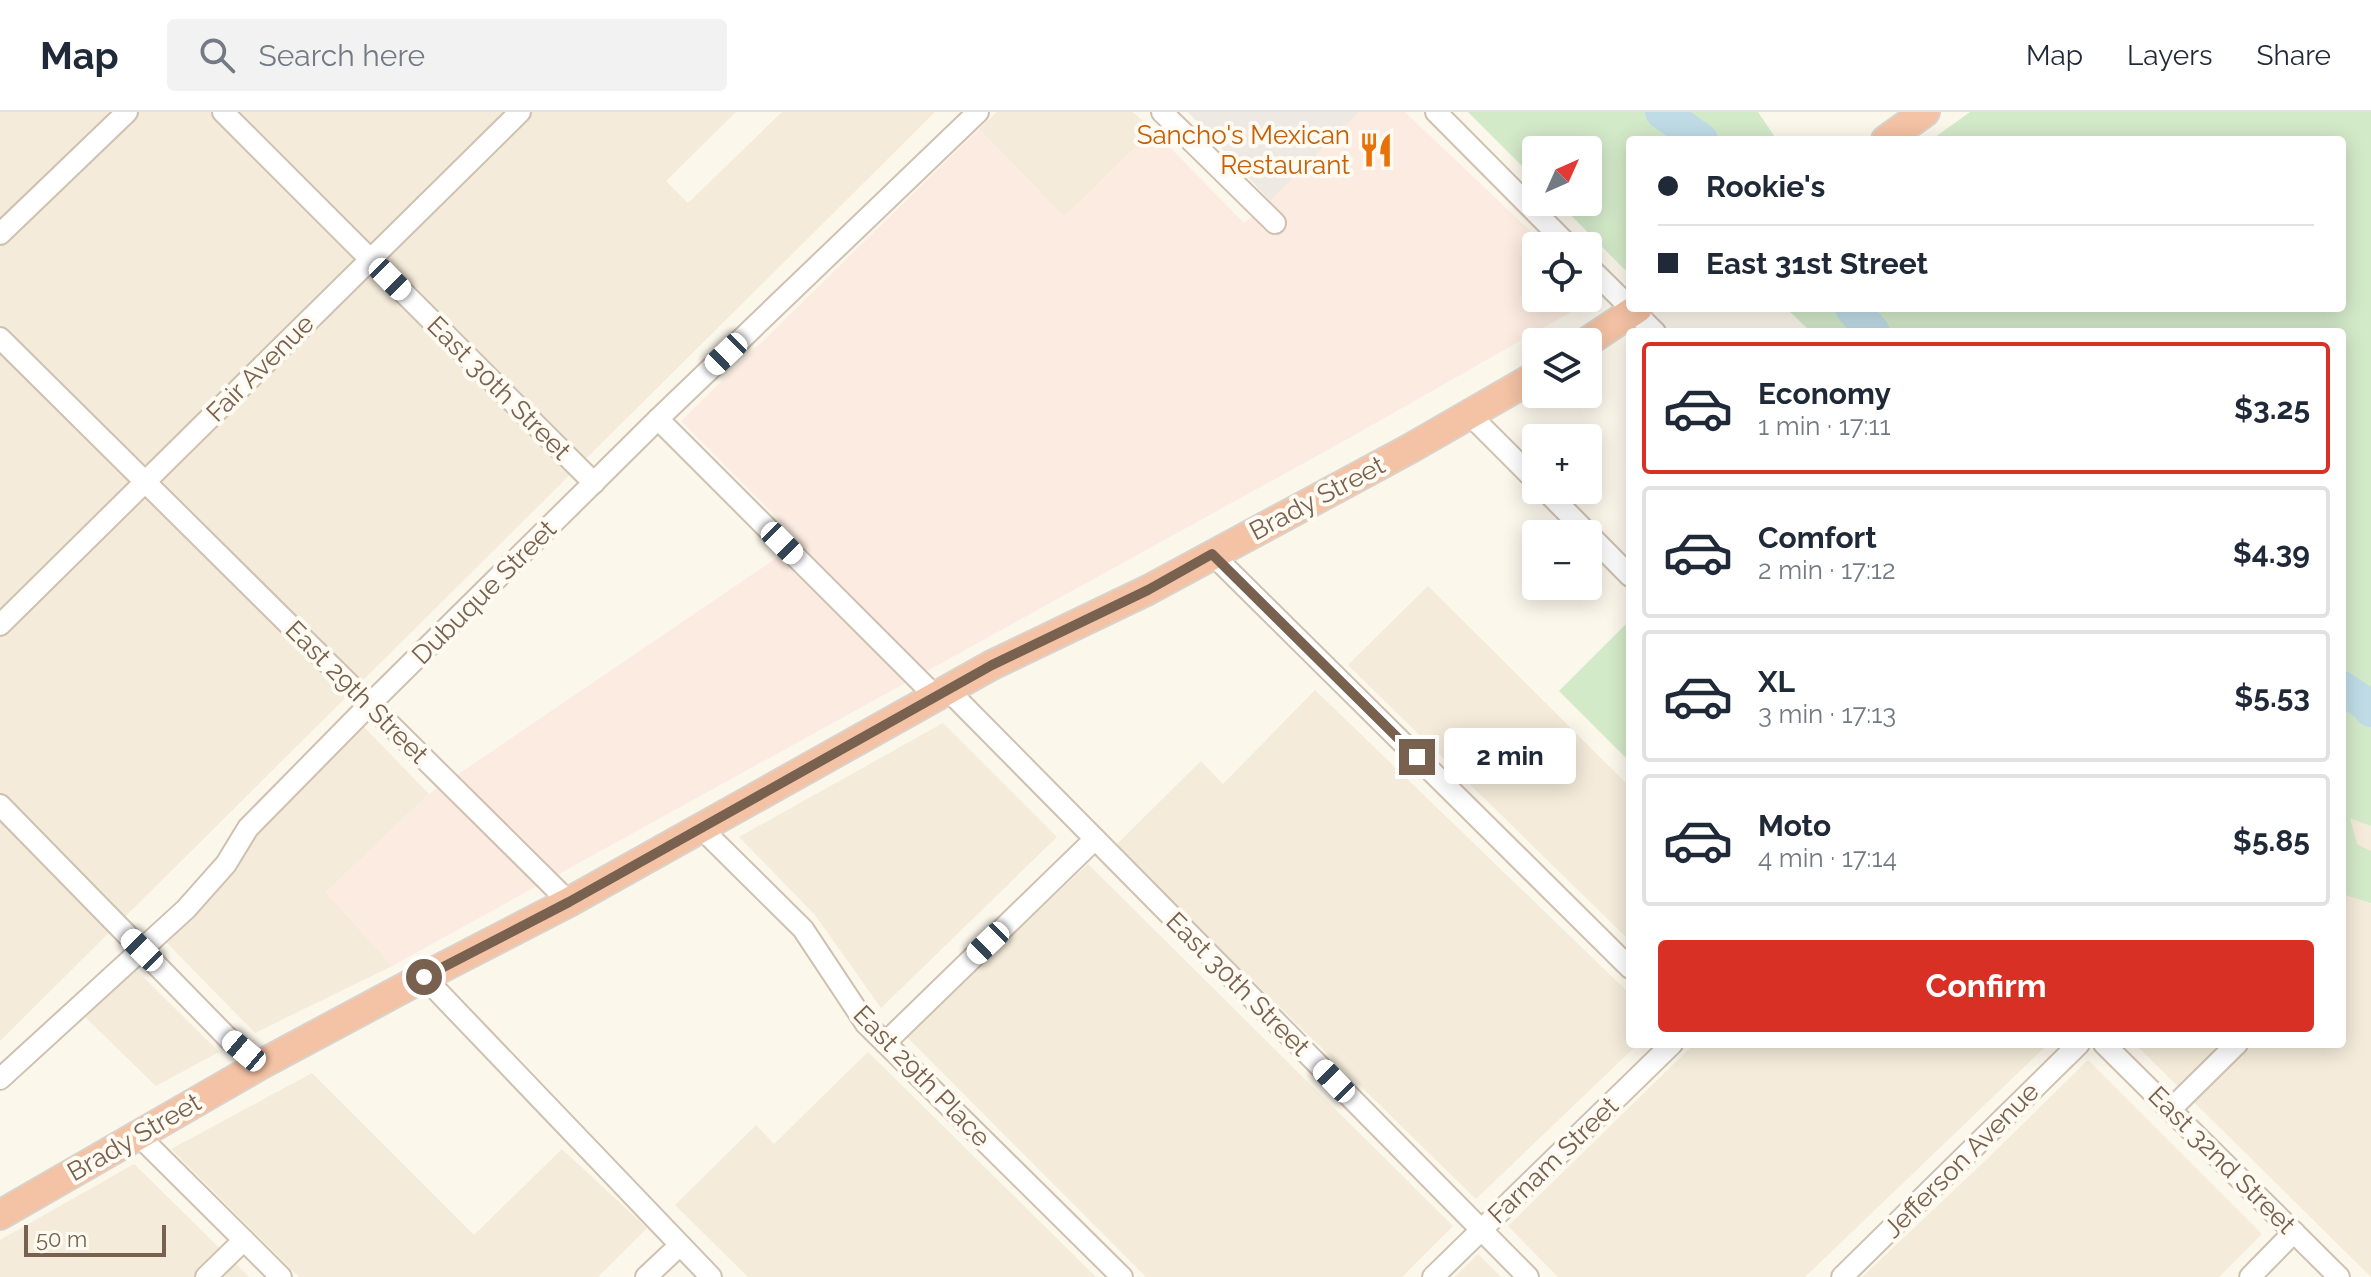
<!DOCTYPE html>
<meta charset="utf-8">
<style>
:root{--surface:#fff;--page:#f2f2f3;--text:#1f2937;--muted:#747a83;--line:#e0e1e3;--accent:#d93025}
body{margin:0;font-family:Raleway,sans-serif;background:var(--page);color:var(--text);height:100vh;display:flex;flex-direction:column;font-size:30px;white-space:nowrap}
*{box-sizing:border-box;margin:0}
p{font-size:26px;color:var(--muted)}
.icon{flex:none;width:44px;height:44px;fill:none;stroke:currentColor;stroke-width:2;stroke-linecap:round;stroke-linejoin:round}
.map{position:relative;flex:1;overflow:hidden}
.drawer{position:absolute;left:1626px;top:216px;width:720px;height:720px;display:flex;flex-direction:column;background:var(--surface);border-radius:8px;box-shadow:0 4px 20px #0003}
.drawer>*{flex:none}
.guide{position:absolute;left:1626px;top:24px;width:720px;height:176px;border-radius:8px;box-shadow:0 4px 20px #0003;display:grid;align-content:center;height:176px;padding:0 32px;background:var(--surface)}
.needle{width:52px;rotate:45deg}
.buttons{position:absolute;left:1522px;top:24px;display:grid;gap:16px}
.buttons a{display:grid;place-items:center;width:80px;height:80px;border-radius:8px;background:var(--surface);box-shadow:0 4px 20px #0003;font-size:40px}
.scale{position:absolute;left:24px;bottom:20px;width:142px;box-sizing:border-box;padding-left:8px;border:4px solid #78614e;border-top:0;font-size:22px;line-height:28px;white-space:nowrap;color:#78614e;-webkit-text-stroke:6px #fffbf2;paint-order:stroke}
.end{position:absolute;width:36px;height:36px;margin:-18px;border:10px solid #78614e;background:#fff;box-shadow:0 0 0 4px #fff}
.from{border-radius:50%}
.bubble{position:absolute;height:56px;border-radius:8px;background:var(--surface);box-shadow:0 4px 20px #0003;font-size:26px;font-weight:700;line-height:56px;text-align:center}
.car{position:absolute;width:24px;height:48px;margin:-24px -12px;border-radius:10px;box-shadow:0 0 6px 2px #0007;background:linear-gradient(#fff 24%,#345 0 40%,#fff 0 76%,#345 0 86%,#fff 0)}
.guide b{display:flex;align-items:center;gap:28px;height:76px;font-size:30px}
.guide b+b{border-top:2px solid var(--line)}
.guide i{width:20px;height:20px;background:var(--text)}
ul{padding:14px 0 0;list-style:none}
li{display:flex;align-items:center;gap:24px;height:132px;margin:0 16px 12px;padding:0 16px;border:4px solid var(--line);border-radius:8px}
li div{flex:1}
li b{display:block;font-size:30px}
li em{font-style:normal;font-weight:700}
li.on{border-color:var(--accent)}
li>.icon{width:72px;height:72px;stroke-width:1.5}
.button{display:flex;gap:16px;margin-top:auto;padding:16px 32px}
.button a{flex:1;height:92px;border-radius:8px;background:var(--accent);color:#fff;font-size:32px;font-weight:700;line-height:92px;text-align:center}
header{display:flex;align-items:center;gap:48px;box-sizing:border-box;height:112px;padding:0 40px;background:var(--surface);border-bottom:2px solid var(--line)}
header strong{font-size:38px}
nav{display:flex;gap:44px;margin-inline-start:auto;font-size:28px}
.search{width:560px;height:72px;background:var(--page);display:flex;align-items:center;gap:20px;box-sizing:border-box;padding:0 28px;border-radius:8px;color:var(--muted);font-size:30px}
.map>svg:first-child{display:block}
</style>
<header>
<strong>Map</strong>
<div class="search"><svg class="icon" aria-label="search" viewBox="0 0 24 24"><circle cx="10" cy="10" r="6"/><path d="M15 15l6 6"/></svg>Search here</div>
<nav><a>Map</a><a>Layers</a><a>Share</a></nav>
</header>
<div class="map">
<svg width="2371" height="1165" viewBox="0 0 2371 1165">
<rect width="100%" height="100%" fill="#fcf7eb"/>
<g fill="#f4ebda">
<polygon points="0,0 736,0 666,69 688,91 782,0 935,0 0,929"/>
<polygon points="997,0 1133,0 1153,18 1064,105 979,17"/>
<polygon points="1428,474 1630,675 1630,829 1348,553"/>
<polygon points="1315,578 1630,882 1630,932 1638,932 1476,1087 1115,734 1201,649 1223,672"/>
<polygon points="943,611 1057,725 881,896 815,803 739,725"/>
<polygon points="364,615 429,682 326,780 392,854 255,921 167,831 230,766 264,712"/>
<polygon points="2342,701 2371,714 2371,1165 2135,932 2342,932"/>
<polygon points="1088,752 1453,1114 1402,1165 1146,1165 906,924"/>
<polygon points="134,856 219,940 156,974 85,905"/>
<polygon points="1694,932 2048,932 1805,1165 1558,1165 1508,1114"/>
<polygon points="868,940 1096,1165 748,1165 675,1093 756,1013 774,1032"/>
<polygon points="2088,948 2262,1122 2219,1165 1862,1165 1987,1047"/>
<polygon points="312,961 474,1123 562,1037 647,1116 598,1165 299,1165 171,1037"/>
<polygon points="134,1052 249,1165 0,1165 0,1128"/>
<polygon points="1478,1142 1501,1165 1455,1165"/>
</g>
<polygon fill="#fcebe0" points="1359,0 1405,0 1546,134 1536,134 1536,186 1588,186 1588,173 1599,184 1351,325 392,854 326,780 429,682 775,447 795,424 681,309 979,17 1064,105 1153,18 1244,111 1270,89"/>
<polygon fill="#eeeae3" points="1188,0 1359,0 1270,89"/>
<g fill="#d3eac9">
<polygon points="1468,0 1758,0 1777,28 1630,28 1630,155 1625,158 1558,90 1588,90 1588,38 1536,38 1536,68"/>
<polygon points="1970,0 2371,0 2371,714 2350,706 2357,732 2371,739 2371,791 2342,782 2342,220 1811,220 1786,196 2342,196 2342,28 1931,28"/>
<polygon points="1630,508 1630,650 1559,579"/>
</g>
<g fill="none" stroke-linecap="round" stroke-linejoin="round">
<g stroke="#bfdce6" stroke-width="34">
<polyline points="1662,0 1701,28"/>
<polyline points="1852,196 1873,220"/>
<polyline points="2342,576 2368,593 2371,598"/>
</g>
<g stroke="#cfc1b0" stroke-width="24">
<g id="minor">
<polyline points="223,0 594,371"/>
<polyline points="1162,0 1275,111"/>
<polyline points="1436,0 1569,134"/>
<polyline points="0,122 127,0"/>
<polyline points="1588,154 1655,220"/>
<polyline points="0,226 569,790"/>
<polyline points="1470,303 1536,369"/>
<polyline points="658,307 936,585"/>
<polyline points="1545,378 1630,464"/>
<polyline points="1212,442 1630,856"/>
<polyline points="0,513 520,0"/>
<polyline points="948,578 1528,1165"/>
<polyline points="0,693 228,926 260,953"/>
<polyline points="702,717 803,817 866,912 1122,1165"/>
<polyline points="424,865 711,1165"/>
<polyline points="885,931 1095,727"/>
<polyline points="2104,932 2339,1165"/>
<polyline points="0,967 186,797 226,752 248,716 370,592 658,307 978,0"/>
<polyline points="2171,997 2237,932"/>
<polyline points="138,1023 281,1165"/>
<polyline points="206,1165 244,1128"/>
<polyline points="646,1165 679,1134"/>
<polyline points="1433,1165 1672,932"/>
<polyline points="1842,1165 2079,932"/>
<polyline points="2250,1165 2294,1120"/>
</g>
</g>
<g stroke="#d9d3cd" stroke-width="32">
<g id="highway">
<polyline points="1886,28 1925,0"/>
<polyline points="1587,230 1638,196"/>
<polyline points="0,1103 260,953 424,865 569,790 992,553 1148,478 1411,336 1536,264"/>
</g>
</g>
<use href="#minor" stroke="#fff" stroke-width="20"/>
<use href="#highway" stroke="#f4c2a4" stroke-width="28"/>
</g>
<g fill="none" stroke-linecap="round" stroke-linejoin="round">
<polyline stroke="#78614e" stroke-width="10" points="424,865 569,790 992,553 1148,478 1212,442 1417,645"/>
</g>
<defs>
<g id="restaurant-bare" transform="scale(2.76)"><path d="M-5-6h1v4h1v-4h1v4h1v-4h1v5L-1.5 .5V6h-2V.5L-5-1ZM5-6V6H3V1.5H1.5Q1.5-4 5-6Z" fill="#e8710a" stroke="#fffbf2" stroke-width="2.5" paint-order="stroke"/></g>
</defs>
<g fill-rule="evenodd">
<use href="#restaurant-bare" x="1376" y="38"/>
</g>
<g text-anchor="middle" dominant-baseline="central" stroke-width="8" stroke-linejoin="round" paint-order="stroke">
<g font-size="26" fill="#c56008" stroke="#fffbf2" text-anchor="end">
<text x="1350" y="23">Sancho's Mexican<tspan x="1350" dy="30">Restaurant</tspan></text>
</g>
<g font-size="26" fill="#78614e" stroke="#fffbf2">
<text transform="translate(260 256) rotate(-45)">Fair Avenue</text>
<text transform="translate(499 276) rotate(45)">East 30th Street</text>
<text transform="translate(1317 386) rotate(-28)">Brady Street</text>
<text transform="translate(484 480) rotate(-45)">Dubuque Street</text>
<text transform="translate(357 580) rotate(45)">East 29th Street</text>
<text transform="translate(1238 872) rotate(45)">East 30th Street</text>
<text transform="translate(922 964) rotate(46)">East 29th Place</text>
<text transform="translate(134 1025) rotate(-30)">Brady Street</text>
<text transform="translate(1553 1048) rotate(-44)">Farnam Street</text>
<text transform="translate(1961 1048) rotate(-45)">Jefferson Avenue</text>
<text transform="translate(2222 1048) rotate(45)">East 32nd Street</text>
</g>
</g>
</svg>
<div class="buttons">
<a><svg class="needle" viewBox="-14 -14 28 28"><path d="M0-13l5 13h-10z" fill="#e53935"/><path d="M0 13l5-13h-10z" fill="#747a83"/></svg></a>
<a><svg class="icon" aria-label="locate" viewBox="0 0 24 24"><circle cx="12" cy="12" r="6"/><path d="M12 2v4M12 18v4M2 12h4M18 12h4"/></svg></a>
<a><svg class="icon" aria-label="layers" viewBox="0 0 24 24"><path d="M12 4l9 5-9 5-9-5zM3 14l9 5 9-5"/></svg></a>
<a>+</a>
<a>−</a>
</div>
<div class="scale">50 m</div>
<i class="end from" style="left:424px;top:865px"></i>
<i class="end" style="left:1417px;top:645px"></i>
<div class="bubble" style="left:1444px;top:616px;width:132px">2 min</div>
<i class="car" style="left:390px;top:167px;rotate:135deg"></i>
<i class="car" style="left:726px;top:242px;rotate:226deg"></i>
<i class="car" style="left:782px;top:431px;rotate:135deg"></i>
<i class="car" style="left:988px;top:831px;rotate:226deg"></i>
<i class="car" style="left:142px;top:838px;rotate:315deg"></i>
<i class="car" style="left:244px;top:939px;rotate:310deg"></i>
<i class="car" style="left:1334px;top:969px;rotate:316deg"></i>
<div class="guide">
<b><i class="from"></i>Rookie's</b>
<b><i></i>East 31st Street</b>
</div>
<section class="drawer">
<ul>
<li class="on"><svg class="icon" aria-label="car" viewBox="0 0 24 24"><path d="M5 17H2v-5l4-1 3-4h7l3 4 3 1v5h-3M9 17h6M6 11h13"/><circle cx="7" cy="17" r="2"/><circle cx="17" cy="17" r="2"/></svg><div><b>Economy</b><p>1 min · 17:11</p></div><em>$3.25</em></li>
<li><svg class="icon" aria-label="car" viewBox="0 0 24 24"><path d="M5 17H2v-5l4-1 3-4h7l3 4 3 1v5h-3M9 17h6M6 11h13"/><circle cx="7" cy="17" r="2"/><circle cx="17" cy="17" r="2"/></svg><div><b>Comfort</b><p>2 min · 17:12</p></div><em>$4.39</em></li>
<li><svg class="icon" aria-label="car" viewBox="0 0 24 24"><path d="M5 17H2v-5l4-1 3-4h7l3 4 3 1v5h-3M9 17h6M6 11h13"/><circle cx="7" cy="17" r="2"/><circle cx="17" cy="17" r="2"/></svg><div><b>XL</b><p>3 min · 17:13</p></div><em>$5.53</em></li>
<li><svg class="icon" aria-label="car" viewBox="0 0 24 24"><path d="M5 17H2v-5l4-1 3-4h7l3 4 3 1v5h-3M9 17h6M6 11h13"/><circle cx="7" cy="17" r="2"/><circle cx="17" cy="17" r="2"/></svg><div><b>Moto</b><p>4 min · 17:14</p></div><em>$5.85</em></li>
</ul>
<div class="button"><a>Confirm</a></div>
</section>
</div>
